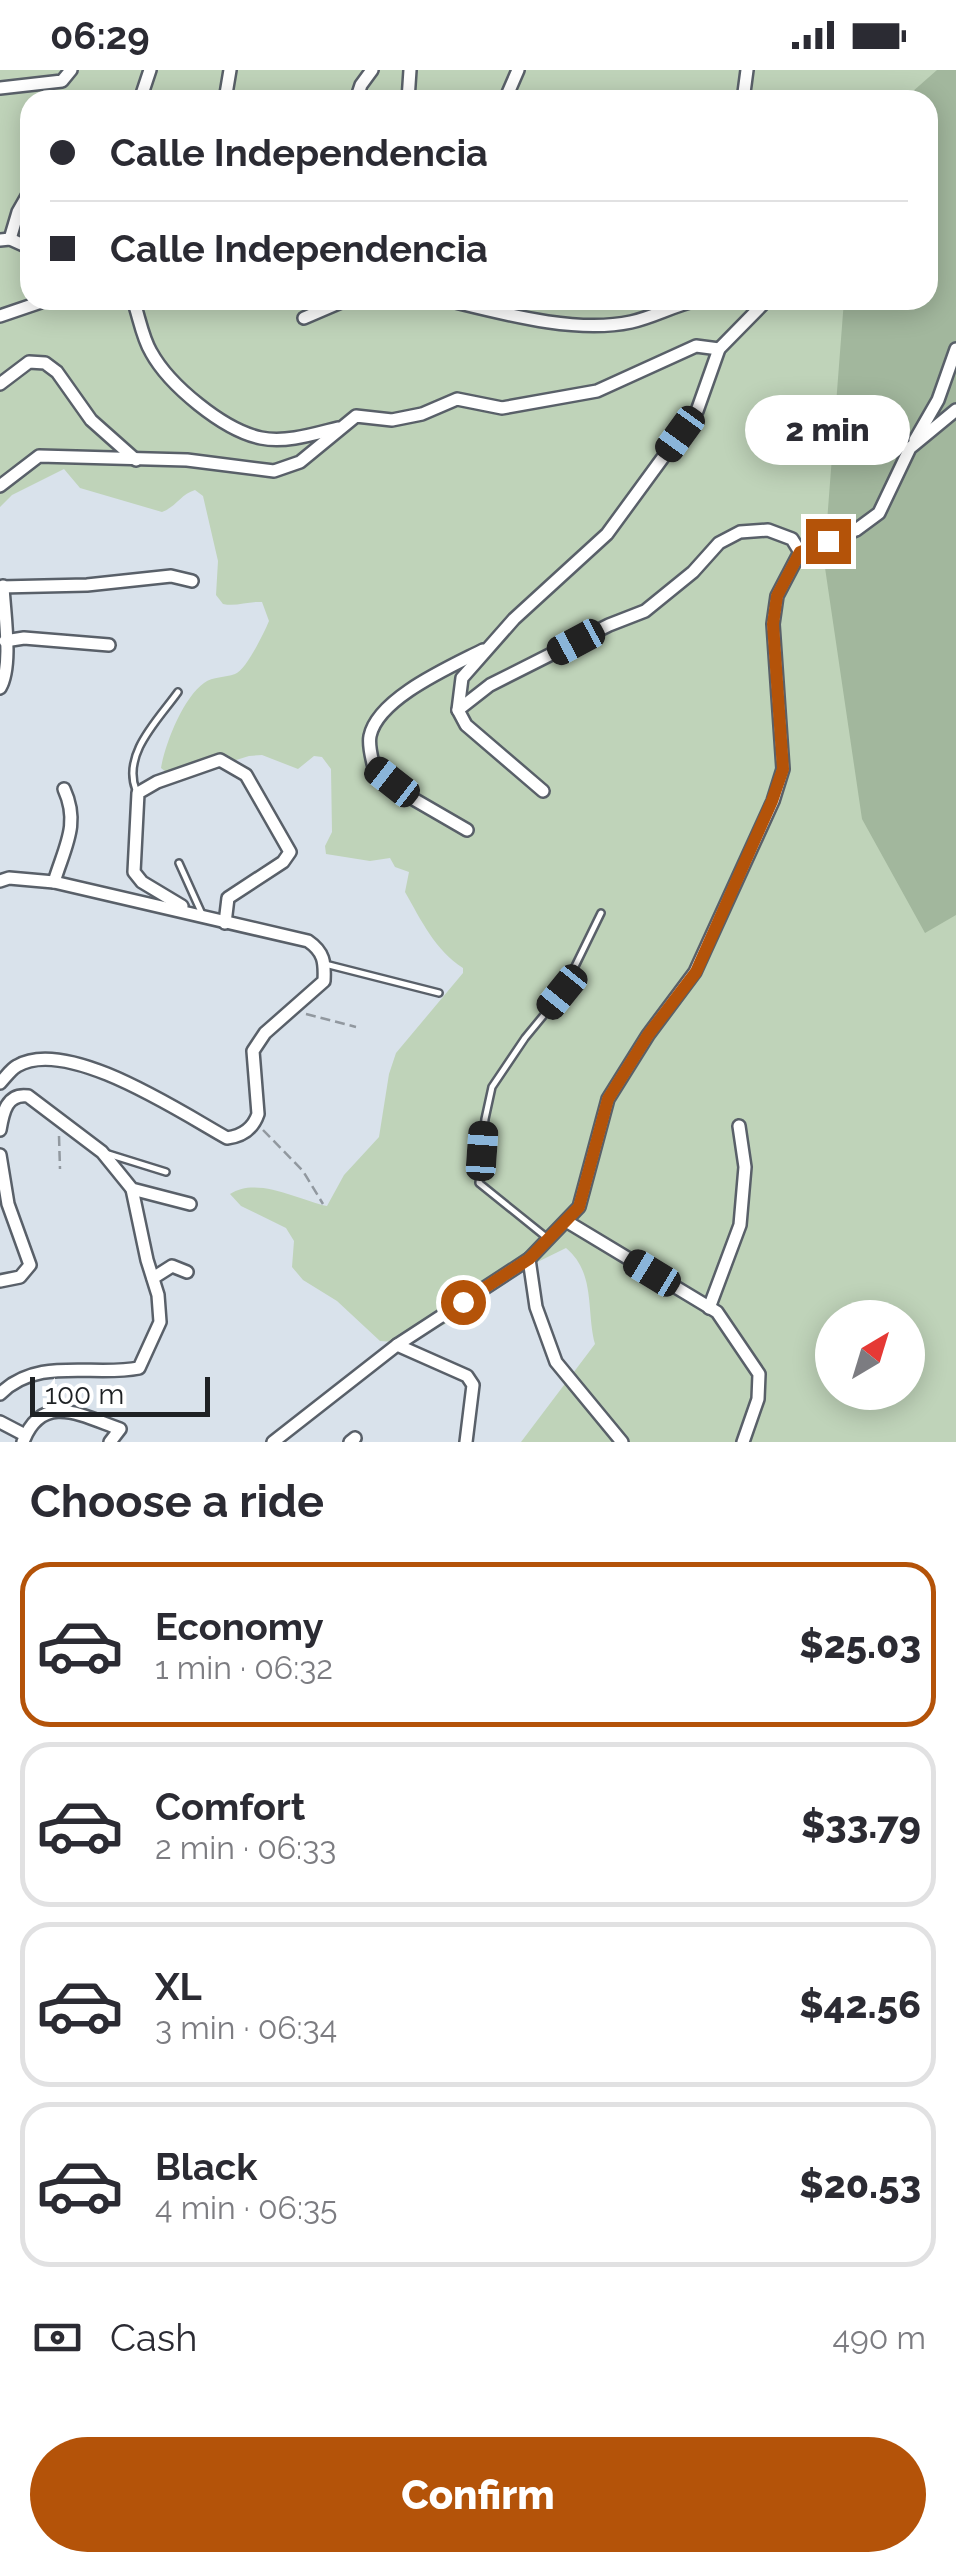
<!DOCTYPE html>
<meta charset="utf-8">
<style>
:root{--surface:#fff;--page:#f2f2f3;--text:#2b2b33;--muted:#7c7c81;--line:#e1e1e2;--accent:#b45309}
body{margin:0;font-family:Raleway,sans-serif;background:var(--page);color:var(--text);height:100vh;display:flex;flex-direction:column;font-size:38px;white-space:nowrap}
*{box-sizing:border-box;margin:0}
p{font-size:32px;color:var(--muted)}
.icon{flex:none;width:55px;height:55px;fill:none;stroke:currentColor;stroke-width:2;stroke-linecap:round;stroke-linejoin:round}
.map{position:relative;height:1372px;overflow:hidden}
.side{display:flex;flex-direction:column;background:var(--surface);flex:1}
.side>*{flex:none}
.banner{position:absolute;left:20px;top:20px;width:918px;height:220px;border-radius:30px;box-shadow:0 5px 25px #0003;display:grid;align-content:center;height:220px;padding:0 30px;background:var(--surface)}
.needle{width:65px;rotate:38deg}
.tools{position:absolute;left:815px;top:1230px;display:grid;gap:20px}
.tools a{display:grid;place-items:center;width:110px;height:110px;border-radius:50%;background:var(--surface);box-shadow:0 5px 25px #0003;font-size:50px}
.scale{position:absolute;left:30px;bottom:25px;width:180px;box-sizing:border-box;padding-left:10px;border:5px solid #1e2124;border-top:0;font-size:28px;line-height:35px;white-space:nowrap;color:#1e2124;-webkit-text-stroke:8px #fff;paint-order:stroke}
.end{position:absolute;width:45px;height:45px;margin:-22px;border:12px solid #b45309;background:#fff;box-shadow:0 0 0 5px #fff}
.from{border-radius:50%}
.bubble{position:absolute;height:70px;border-radius:35px;background:var(--surface);box-shadow:0 5px 25px #0003;font-size:32px;font-weight:800;line-height:70px;text-align:center}
.car{position:absolute;width:30px;height:60px;margin:-30px -15px;border-radius:12px;box-shadow:0 0 8px 2px #0007;background:linear-gradient(#222 24%,#8ab4d8 0 40%,#222 0 76%,#8ab4d8 0 86%,#222 0)}
.banner b{display:flex;align-items:center;gap:35px;height:95px;font-size:38px}
.banner b+b{border-top:2px solid var(--line)}
.banner i{width:25px;height:25px;background:var(--text)}
ul{padding:0;list-style:none}
li{display:flex;align-items:center;gap:30px;height:165px;margin:0 20px 15px;padding:0 10px;border:5px solid var(--line);border-radius:30px}
li div{flex:1}
li b{display:block;font-size:38px}
li em{font-style:normal;font-weight:800}
li.on{border-color:var(--accent)}
li>.icon{width:90px;height:90px;stroke-width:1.5}
h2{padding:0 30px;font-size:45px;line-height:120px}
.pay{display:flex;align-items:center;gap:25px;height:110px;padding:0 30px;font-size:38px}
.pay p{margin-inline-start:auto}
.action{display:flex;gap:20px;margin-top:auto;padding:20px 30px}
.action a{flex:1;height:115px;border-radius:60px;background:var(--accent);color:#fff;font-size:40px;font-weight:800;line-height:115px;text-align:center}
.status{display:flex;justify-content:space-between;align-items:center;height:70px;padding:0 50px;background:var(--surface);direction:ltr}
.status svg{height:28px;fill:currentColor}
.map>svg:first-child{display:block}
</style>
<div class="status"><b>06:29</b><svg viewBox="0 0 49 12"><path d="M0 12V9h3v3zM5 12V6h3v6zM10 12V3h3v9zM15 12V0h3v12zM26 1h20v11H26zM47 4h2v5h-2z"/></svg></div>
<div class="map">
<svg width="956" height="1372" viewBox="0 0 956 1372">
<rect width="100%" height="100%" fill="#d9e2eb"/>
<path fill="#bfd3b9" fill-rule="evenodd" d="M0,0H956V1372H521L595,1274C586,1241 596,1203 566,1178L509,1206L445,1254L409,1273L380,1271L337,1231L303,1210L292,1197L294,1171L286,1158L241,1136L230,1124C257,1106 299,1130 327,1136L344,1105L379,1067L389,1004L396,983L463,903V898C435,880 421,850 405,822L409,802L395,797L390,788L370,791L326,784L325,776L332,762L331,699L322,687L314,686L298,699L262,685L249,686L175,709L161,698C165,674 183,628 204,613C213,606 225,608 235,604C246,600 264,563 269,551L262,532C247,531 237,537 223,534L216,525L218,491L203,426L195,420C181,424 176,437 162,442L80,418L64,399L12,425L0,437ZM30,30H928V230H30ZM832,1248H908V1322H832Z"/>
<polygon fill="#a2b79d" points="937,0 956,0 956,845 925,863 862,749 824,491 844,230 928,230 928,30 903,30"/>
<g fill="none" stroke-linecap="round" stroke-linejoin="round">
<g stroke="#596069" stroke-width="10">
<g id="lane">
<path d="M136,720C122,684 158,650 178,622"/>
<polyline points="179,793 202,844"/>
<polyline points="325,894 439,923"/>
<polyline points="105,1083 166,1102"/>
<polyline points="546,1167 479,1113 485,1049 492,1017 525,968 562,923 601,843"/>
</g>
</g>
<g stroke="#596069" stroke-width="16">
<g id="street">
<polyline points="0,18 62,11 71,0"/>
<polyline points="140,30 150,0"/>
<polyline points="225,30 230,0"/>
<polyline points="356,30 361,15 372,0"/>
<polyline points="408,30 410,0"/>
<polyline points="505,30 518,0"/>
<polyline points="743,30 747,0"/>
<polyline points="10,169 18,142 30,121"/>
<polyline points="0,170 10,169 30,178"/>
<path d="M133,230C139,246 142,267 151,282C169,315 223,360 261,368C286,373 314,364 338,358"/>
<path d="M447,230C501,243 575,264 631,252C654,247 674,235 698,230"/>
<polyline points="0,246 47,230"/>
<polyline points="304,248 346,230"/>
<polyline points="0,314 29,292 45,293 57,302 91,350 136,390"/>
<polyline points="915,370 938,330 956,279"/>
<polyline points="0,416 39,386 187,390 274,401 300,392 356,346 392,350 422,344 457,329 502,338 597,321 696,276 719,279"/>
<polyline points="800,482 856,460 879,443 910,378 956,340"/>
<polyline points="0,517 87,515 171,506 192,511"/>
<polyline points="5,571 24,568 109,575"/>
<path d="M0,618C13,596 4,542 3,516"/>
<polyline points="458,640 490,615 609,555 645,541 693,502 719,473 740,462 768,460 792,469 800,482"/>
<polyline points="543,721 466,655 458,640 462,608 514,549 607,464 697,341 719,279 767,230"/>
<path d="M467,760L410,727L374,698C372,688 368,676 370,666C378,628 450,597 483,580"/>
<path d="M0,811L9,808L54,812L308,871C324,882 325,892 324,911L265,963L253,981L258,1044C253,1059 242,1066 227,1068C182,1043 67,966 17,996C11,999 5,1008 0,1013"/>
<path d="M54,812C65,776 80,754 64,719"/>
<polyline points="182,836 142,812 134,802 138,723 157,712 220,690 246,705 290,782 283,792 228,828 225,853"/>
<path d="M0,1060C3,1042 7,1023 28,1026L102,1082L132,1119L190,1134"/>
<polyline points="0,1085 8,1134 30,1195 20,1207 0,1211"/>
<polyline points="566,1151 717,1242 759,1304 758,1329 743,1372"/>
<polyline points="529,1189 536,1237 556,1292 622,1372"/>
<polyline points="153,1208 172,1196 187,1202"/>
<polyline points="709,1238 740,1155 745,1097 739,1056"/>
<polyline points="397,1275 467,1306 473,1315 466,1372"/>
<path d="M0,1324C38,1286 93,1307 139,1298L160,1252L158,1225L147,1190L132,1119"/>
<polyline points="0,1352 25,1365"/>
<path d="M23,1372C42,1321 83,1346 120,1359L110,1372"/>
<polyline points="273,1372 397,1275 529,1189 579,1137 608,1029 648,965 695,902 773,731 783,699 773,554 777,526 800,482"/>
<polyline points="350,1372 355,1368"/>
</g>
</g>
<g stroke="#91989f" stroke-width="2.5" stroke-dasharray="10 5" stroke-linecap="butt">
<polyline points="306,944 356,957"/>
<polyline points="263,1060 303,1101 323,1134"/>
<polyline points="59,1066 60,1099"/>
</g>
<use href="#lane" stroke="#fff" stroke-width="5"/>
<use href="#street" stroke="#fff" stroke-width="11"/>
</g>
<g fill="none" stroke-linecap="round" stroke-linejoin="round">
<polyline stroke="#b45309" stroke-width="12" points="463,1232 529,1189 579,1137 608,1029 648,965 696,902 772,731 783,699 773,554 777,526 800,482 828,471"/>
</g>
</svg>
<div class="tools">
<a><svg class="needle" viewBox="-14 -14 28 28"><path d="M0-13l5 13h-10z" fill="#e53935"/><path d="M0 13l5-13h-10z" fill="#7c7c81"/></svg></a>
</div>
<div class="scale">100 m</div>
<i class="end from" style="left:463px;top:1232px"></i>
<i class="end" style="left:828px;top:471px"></i>
<div class="bubble" style="left:745px;top:325px;width:165px">2 min</div>
<i class="car" style="left:680px;top:364px;rotate:216deg"></i>
<i class="car" style="left:576px;top:572px;rotate:242deg"></i>
<i class="car" style="left:392px;top:712px;rotate:308deg"></i>
<i class="car" style="left:562px;top:922px;rotate:219deg"></i>
<i class="car" style="left:482px;top:1081px;rotate:4deg"></i>
<i class="car" style="left:652px;top:1203px;rotate:301deg"></i>
<div class="banner">
<b><i class="from"></i>Calle Independencia</b>
<b><i></i>Calle Independencia</b>
</div>
</div>
<section class="side">
<h2>Choose a ride</h2>
<ul>
<li class="on"><svg class="icon" aria-label="car" viewBox="0 0 24 24"><path d="M5 17H2v-5l4-1 3-4h7l3 4 3 1v5h-3M9 17h6M6 11h13"/><circle cx="7" cy="17" r="2"/><circle cx="17" cy="17" r="2"/></svg><div><b>Economy</b><p>1 min · 06:32</p></div><em>$25.03</em></li>
<li><svg class="icon" aria-label="car" viewBox="0 0 24 24"><path d="M5 17H2v-5l4-1 3-4h7l3 4 3 1v5h-3M9 17h6M6 11h13"/><circle cx="7" cy="17" r="2"/><circle cx="17" cy="17" r="2"/></svg><div><b>Comfort</b><p>2 min · 06:33</p></div><em>$33.79</em></li>
<li><svg class="icon" aria-label="car" viewBox="0 0 24 24"><path d="M5 17H2v-5l4-1 3-4h7l3 4 3 1v5h-3M9 17h6M6 11h13"/><circle cx="7" cy="17" r="2"/><circle cx="17" cy="17" r="2"/></svg><div><b>XL</b><p>3 min · 06:34</p></div><em>$42.56</em></li>
<li><svg class="icon" aria-label="car" viewBox="0 0 24 24"><path d="M5 17H2v-5l4-1 3-4h7l3 4 3 1v5h-3M9 17h6M6 11h13"/><circle cx="7" cy="17" r="2"/><circle cx="17" cy="17" r="2"/></svg><div><b>Black</b><p>4 min · 06:35</p></div><em>$20.53</em></li>
</ul>
<div class="pay"><svg class="icon" aria-label="cash" viewBox="0 0 24 24"><path d="M3 7h18v10H3z"/><circle cx="12" cy="12" r="2"/></svg>Cash<p>490 m</p></div>
<div class="action"><a>Confirm</a></div>
</section>
